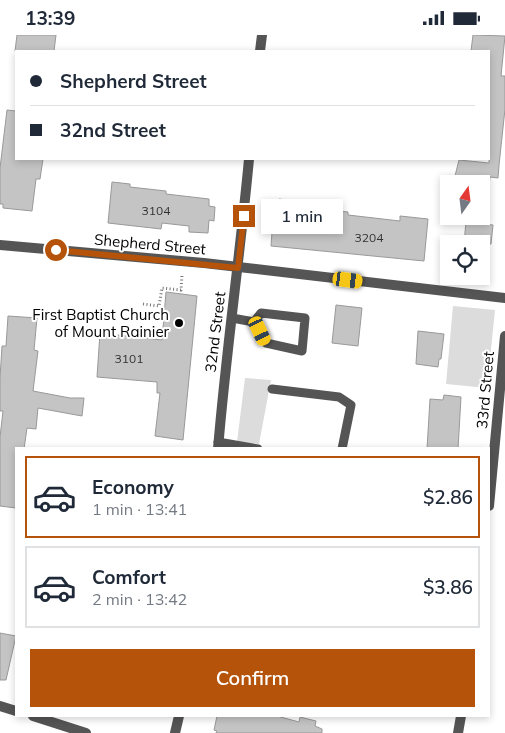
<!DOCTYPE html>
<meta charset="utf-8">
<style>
:root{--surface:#fff;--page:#f6f6f7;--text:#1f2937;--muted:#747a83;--line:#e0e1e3;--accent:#b45309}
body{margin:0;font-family:Mulish,sans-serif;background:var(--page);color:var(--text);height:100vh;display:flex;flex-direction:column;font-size:19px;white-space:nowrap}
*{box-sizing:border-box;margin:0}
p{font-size:16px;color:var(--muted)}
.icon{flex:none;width:28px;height:28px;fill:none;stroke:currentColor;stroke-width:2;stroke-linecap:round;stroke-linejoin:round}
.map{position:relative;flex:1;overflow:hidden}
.panel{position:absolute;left:15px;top:412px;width:475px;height:270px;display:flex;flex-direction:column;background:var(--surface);border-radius:0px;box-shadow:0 2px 8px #0003}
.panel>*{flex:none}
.guide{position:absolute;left:15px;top:15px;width:475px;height:110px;border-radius:0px;box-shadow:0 2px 8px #0003;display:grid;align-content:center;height:110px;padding:0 15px;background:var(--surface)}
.needle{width:32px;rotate:14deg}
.controls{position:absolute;left:440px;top:140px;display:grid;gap:10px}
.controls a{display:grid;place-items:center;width:50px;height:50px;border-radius:0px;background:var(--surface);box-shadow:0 2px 8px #0003;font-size:25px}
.end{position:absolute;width:22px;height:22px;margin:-11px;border:6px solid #b45309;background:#fff;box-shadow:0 0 0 2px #fff}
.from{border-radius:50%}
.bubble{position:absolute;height:35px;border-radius:0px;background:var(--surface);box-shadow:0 2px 8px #0003;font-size:16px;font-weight:600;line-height:35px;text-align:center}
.car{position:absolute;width:15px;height:30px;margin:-15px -8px;border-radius:6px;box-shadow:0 0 4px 1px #0007;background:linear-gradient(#f5c518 24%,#345 0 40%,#f5c518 0 76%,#345 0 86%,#f5c518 0)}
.guide b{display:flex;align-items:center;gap:18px;height:48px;font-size:19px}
.guide b+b{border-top:1px solid var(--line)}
.guide i{width:12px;height:12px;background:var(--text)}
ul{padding:9px 0 0;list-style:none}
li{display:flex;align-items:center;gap:15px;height:82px;margin:0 10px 8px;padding:0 5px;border:2px solid var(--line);border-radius:0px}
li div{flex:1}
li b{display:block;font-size:19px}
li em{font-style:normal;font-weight:600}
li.active{border-color:var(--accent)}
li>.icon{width:45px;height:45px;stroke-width:1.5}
.cta{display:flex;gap:10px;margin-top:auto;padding:10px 15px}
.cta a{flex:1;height:58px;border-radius:0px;background:var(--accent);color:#fff;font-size:20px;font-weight:600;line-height:58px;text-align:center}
.status{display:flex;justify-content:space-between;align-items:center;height:35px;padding:0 25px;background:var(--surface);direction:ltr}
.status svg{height:14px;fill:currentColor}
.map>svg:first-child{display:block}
</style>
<div class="status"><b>13:39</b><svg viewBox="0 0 49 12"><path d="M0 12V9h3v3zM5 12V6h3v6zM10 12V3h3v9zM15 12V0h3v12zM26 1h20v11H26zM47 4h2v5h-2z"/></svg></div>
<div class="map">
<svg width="505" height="698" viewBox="0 0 505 698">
<rect width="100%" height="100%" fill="#fff"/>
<g fill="#dcdcdc">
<polygon points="453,271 495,275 487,353 446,349"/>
<polygon points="245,343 271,345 259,409 237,407"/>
</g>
<g fill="#c4c4c4" stroke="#999">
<polygon points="17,0 56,0 54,16 15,16"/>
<polygon points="473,0 505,1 501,41 505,41 505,74 499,130 498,143 490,142 489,151 454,145 459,125 489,128 489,16 471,16"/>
<polygon points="7,75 16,76 16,124 43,124 40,144 36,144 32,176 3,173 3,169 0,169 0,133"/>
<polygon points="112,147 130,149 130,152 166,156 166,159 209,164 209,171 215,172 214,186 209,185 208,198 189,197 189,191 162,188 161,194 108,188"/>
<polygon points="279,164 323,170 323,174 348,177 348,180 400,186 400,181 428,184 424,226 271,211 273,183 275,176 277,176"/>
<polygon points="466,186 493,190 491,209 464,209"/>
<polygon points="166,257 197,261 183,405 155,401 160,358 157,358 157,347 97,342 100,298 162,305"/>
<polygon points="336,270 362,273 358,311 332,308"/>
<polygon points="8,281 37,283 34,315 38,316 33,356 70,363 84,363 82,381 38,373 36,394 27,393 24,414 16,414 16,473 0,471 0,402 3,376 0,376 0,343 2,311 6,311"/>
<polygon points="418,296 444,299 441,324 439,324 438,332 416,329"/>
<polygon points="444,360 461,362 458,414 427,414 430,364 443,365"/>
<polygon points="0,598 16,601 6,645 0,645"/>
<polygon points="217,681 277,681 299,687 300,682 316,686 315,691 322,694 322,698 216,698 217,696 214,695"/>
</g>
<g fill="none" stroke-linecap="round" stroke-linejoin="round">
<polyline stroke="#777" stroke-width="3" stroke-dasharray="1 2.5" stroke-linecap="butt" points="143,269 159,271 162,253 181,255 182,240"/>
<g stroke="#555" stroke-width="9">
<polyline points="232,283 254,287 266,308 302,316 305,283 261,278 254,287"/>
<polyline points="272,354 339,362 351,370 342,414"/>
<polyline points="218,407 258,414"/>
</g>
<g stroke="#555" stroke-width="10">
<polyline points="260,16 262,0"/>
<polyline points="0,210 204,228 505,263"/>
<path d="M218,414C226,317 240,221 249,124"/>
<polyline points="489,471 505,301"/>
<polyline points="0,671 16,676"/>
<polyline points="33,681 86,698"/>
<polyline points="175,698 179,681"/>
<polyline points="458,698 461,681"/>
</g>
</g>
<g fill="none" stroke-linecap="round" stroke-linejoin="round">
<polyline stroke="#b45309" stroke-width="6" points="56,215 238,233 244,181"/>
</g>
<circle fill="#000" stroke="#fff" stroke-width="2" cx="179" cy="288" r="5"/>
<g text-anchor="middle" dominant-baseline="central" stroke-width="4" stroke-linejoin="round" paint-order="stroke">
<g font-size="12" fill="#313131">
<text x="156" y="175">3104</text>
<text x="369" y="202">3204</text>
<text x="129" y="323">3101</text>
</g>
<g font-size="15" fill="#000" stroke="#fff">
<text transform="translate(150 209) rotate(5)">Shepherd Street</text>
<text transform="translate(215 297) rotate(-83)">32nd Street</text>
<text transform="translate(485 355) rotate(-85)">33rd Street</text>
</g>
<g font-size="15" fill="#000" stroke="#fff" text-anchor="end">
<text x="169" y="279">First Baptist Church<tspan x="169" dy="17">of Mount Rainier</tspan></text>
</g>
</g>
</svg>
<div class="controls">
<a><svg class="needle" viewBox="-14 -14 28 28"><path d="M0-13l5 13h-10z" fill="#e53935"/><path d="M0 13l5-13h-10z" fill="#747a83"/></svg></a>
<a><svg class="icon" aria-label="locate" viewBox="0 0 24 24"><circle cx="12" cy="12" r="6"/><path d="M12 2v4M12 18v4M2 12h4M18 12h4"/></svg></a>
</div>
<i class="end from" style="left:56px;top:215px"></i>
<i class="end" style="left:244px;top:181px"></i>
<div class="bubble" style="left:261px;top:164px;width:82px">1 min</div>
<i class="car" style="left:348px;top:245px;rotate:97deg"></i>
<i class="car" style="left:260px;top:296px;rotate:155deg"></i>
<div class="guide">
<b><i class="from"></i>Shepherd Street</b>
<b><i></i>32nd Street</b>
</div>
<section class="panel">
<ul>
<li class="active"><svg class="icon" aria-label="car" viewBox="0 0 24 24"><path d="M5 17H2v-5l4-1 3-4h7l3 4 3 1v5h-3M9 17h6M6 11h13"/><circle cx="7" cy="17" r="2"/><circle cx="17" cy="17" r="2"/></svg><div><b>Economy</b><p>1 min · 13:41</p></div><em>$2.86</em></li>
<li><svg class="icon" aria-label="car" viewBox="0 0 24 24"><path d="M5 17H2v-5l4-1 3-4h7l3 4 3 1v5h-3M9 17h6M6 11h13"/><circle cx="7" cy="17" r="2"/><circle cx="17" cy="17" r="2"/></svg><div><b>Comfort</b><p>2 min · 13:42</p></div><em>$3.86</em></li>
</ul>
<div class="cta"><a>Confirm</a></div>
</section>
</div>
